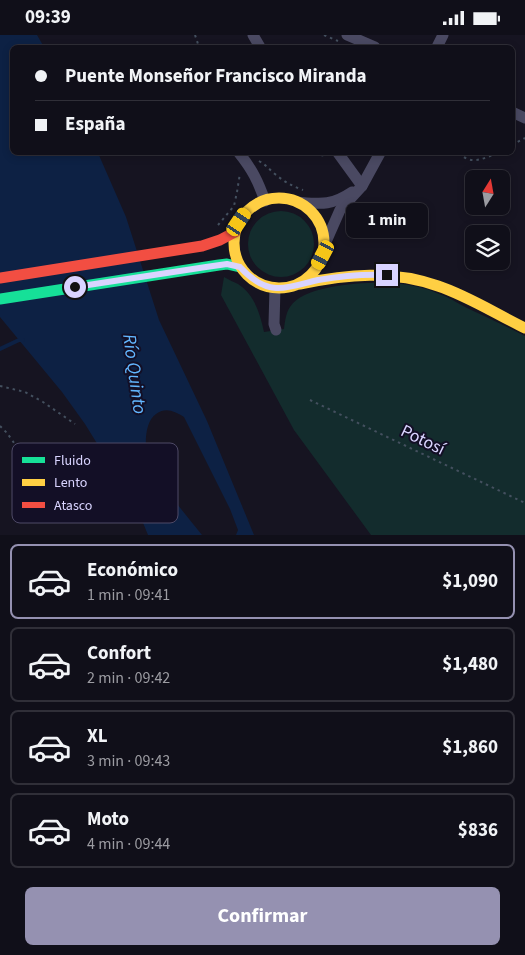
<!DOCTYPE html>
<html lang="es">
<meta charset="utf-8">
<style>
:root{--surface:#100f19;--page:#191822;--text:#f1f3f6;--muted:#9c9ca2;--line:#302f38;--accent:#9591b1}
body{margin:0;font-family:"Source Sans 3",sans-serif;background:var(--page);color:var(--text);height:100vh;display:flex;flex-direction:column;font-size:19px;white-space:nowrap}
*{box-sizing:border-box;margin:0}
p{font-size:16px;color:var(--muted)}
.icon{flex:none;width:28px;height:28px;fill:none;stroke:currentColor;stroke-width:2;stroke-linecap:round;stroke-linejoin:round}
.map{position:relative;height:500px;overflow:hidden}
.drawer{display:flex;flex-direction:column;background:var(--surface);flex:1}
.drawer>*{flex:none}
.guide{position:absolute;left:10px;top:10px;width:505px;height:110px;border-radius:8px;box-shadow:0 2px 8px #0003,0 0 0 1px var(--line);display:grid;align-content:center;height:110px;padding:0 25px;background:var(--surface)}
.needle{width:32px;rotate:11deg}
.tools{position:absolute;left:465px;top:135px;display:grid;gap:10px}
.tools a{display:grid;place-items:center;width:45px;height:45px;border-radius:8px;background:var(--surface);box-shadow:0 2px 8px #0003,0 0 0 1px var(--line);font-size:25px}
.end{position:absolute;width:22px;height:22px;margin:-11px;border:6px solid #d9d4ff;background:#111;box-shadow:0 0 0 2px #111}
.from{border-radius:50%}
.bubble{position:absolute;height:35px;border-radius:8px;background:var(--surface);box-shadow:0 2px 8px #0003,0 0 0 1px var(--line);font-size:16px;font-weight:700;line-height:35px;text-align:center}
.car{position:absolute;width:15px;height:30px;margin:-15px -8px;border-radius:6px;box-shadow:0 0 4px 1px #0007;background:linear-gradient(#f5c518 24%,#345 0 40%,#f5c518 0 76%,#345 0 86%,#f5c518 0)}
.guide b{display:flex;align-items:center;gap:18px;height:48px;font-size:19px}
.guide b+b{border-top:1px solid var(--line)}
.guide i{width:12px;height:12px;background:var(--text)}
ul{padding:9px 0 0;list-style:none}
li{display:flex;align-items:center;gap:15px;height:75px;margin:0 10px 8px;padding:0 15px;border:2px solid var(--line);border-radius:8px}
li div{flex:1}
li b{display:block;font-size:19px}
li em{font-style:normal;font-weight:700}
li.selected{border-color:var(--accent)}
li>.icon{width:45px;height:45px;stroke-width:1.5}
.action{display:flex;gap:10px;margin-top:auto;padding:10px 25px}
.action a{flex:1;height:58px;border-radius:8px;background:var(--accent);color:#fff;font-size:20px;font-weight:700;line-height:58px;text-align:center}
.status{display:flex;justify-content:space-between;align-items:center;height:35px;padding:0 25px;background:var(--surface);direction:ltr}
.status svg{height:14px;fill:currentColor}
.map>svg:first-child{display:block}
</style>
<div class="status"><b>09:39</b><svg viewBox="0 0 49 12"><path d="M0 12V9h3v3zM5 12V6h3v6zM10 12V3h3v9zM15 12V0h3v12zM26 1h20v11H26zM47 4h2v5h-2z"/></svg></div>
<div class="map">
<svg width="525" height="500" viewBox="0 0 525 500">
<rect width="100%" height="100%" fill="#161421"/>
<g fill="#132c2d">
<circle cx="281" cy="209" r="33"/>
<path d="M224,242C229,245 234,247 238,249C255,260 260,279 264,297L284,294C285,286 286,278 290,272C304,250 364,247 387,248C404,248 424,252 439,259C449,262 457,268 467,273C486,282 506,291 525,301V500H371L294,395L221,260Z"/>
</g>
<path fill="#0d2144" d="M0,0H37L44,12H12V118H98L126,182L159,285L207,386L254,500H236L238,495L230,474L184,382C174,376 166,372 156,379C142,389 145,420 150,433C153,440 160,446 164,452C176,468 189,484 202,500H148L137,473L85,389L62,357L0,282Z"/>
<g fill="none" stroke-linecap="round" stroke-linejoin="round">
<polyline stroke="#0d2144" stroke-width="4" points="0,314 19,305 23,305"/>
<g stroke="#44505f" stroke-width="2" stroke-dasharray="2.5 4" stroke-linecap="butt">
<polyline points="195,0 199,12"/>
<polyline points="324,0 338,6"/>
<polyline points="512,110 525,103"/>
<polyline points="308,118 327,121"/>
<path d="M459,118C471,131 484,123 498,118"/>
<path d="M259,126C266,130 269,134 275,139C283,146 292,151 303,155"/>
<polyline points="218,190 234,171 237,157 240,138"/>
<polyline points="0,351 25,357 43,367 75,389"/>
<polyline points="310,365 525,468"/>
<path d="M0,391L7,398C20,416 41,449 60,459C80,470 104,454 124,467C128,469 131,475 134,479"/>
</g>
<g stroke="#4a4962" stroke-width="11">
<polyline points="253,0 260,12"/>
<polyline points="347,0 375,12"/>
<polyline points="437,12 443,0"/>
<polyline points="512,77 525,83"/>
<path d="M239,118C252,134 258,146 265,166"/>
<polyline points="338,118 362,151"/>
<path d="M297,167C321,169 331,171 352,157"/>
<polyline points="325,209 340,175 362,151 380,118"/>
<polyline points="275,253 274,289 276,295"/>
</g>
<polyline stroke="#16e098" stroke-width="11" points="0,264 219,230 227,229 240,232"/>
<g stroke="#ffcf43" stroke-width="11">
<circle cx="279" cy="208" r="45"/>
<path d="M301,249C347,239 393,235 438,251C468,261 496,279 525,293"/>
</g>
<polyline stroke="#f24e42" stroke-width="11" points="0,243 202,211 220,205 235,197"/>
</g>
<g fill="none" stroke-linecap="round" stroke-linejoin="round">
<path stroke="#d9d4ff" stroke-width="6" d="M75,252L206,232L227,229L240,232C250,243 261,252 276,253C288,254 305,248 318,245C341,241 364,239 387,240"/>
</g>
<g text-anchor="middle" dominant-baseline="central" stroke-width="4" stroke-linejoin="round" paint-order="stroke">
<g font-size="18" fill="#d9d4ff" stroke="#130f26">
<text transform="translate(423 405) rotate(26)">Potosí</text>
</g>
<g font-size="19" font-style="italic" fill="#62b6ff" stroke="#130f26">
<text transform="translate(134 339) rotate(82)">Río Quinto</text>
</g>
</g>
<rect x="12" y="408" width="166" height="80" rx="8" fill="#130f26" stroke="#4e4a67" stroke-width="1"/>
<rect x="22" y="422" width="23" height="6" fill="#16e098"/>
<rect x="22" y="444" width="23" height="7" fill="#ffcf43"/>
<rect x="22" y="467" width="23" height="6" fill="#f24e42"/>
<g font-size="14" fill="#d9d4ff">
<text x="54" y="430">Fluido</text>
<text x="54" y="452">Lento</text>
<text x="54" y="475">Atasco</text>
</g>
</svg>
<div class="tools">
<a><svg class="needle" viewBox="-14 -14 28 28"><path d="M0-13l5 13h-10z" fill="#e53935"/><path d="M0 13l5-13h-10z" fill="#9c9ca2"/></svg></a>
<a><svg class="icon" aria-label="layers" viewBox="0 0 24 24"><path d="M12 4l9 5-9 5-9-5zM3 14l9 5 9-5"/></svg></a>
</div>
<i class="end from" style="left:75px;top:252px"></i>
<i class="end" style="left:387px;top:240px"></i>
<div class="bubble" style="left:346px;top:168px;width:82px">1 min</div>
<i class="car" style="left:239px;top:187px;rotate:34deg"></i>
<i class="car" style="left:323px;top:220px;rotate:208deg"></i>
<div class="guide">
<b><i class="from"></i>Puente Monseñor Francisco Miranda</b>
<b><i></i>España</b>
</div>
</div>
<section class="drawer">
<ul>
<li class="selected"><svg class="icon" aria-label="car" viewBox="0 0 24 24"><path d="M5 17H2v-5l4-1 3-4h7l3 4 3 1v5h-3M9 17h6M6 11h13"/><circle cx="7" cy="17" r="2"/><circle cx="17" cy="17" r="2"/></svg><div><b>Económico</b><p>1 min · 09:41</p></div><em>$1,090</em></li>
<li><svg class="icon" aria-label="car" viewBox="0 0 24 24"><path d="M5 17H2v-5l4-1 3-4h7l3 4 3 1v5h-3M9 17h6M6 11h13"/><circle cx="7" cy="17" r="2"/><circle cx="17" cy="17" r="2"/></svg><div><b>Confort</b><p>2 min · 09:42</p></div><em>$1,480</em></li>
<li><svg class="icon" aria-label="car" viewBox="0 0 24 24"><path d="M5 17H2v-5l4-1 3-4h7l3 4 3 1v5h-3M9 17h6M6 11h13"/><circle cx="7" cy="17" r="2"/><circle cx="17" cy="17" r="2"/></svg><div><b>XL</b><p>3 min · 09:43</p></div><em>$1,860</em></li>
<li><svg class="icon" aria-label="car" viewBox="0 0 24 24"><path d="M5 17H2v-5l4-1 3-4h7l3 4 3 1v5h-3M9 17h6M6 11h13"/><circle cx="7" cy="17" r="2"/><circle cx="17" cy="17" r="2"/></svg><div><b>Moto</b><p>4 min · 09:44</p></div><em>$836</em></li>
</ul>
<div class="action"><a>Confirmar</a></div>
</section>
